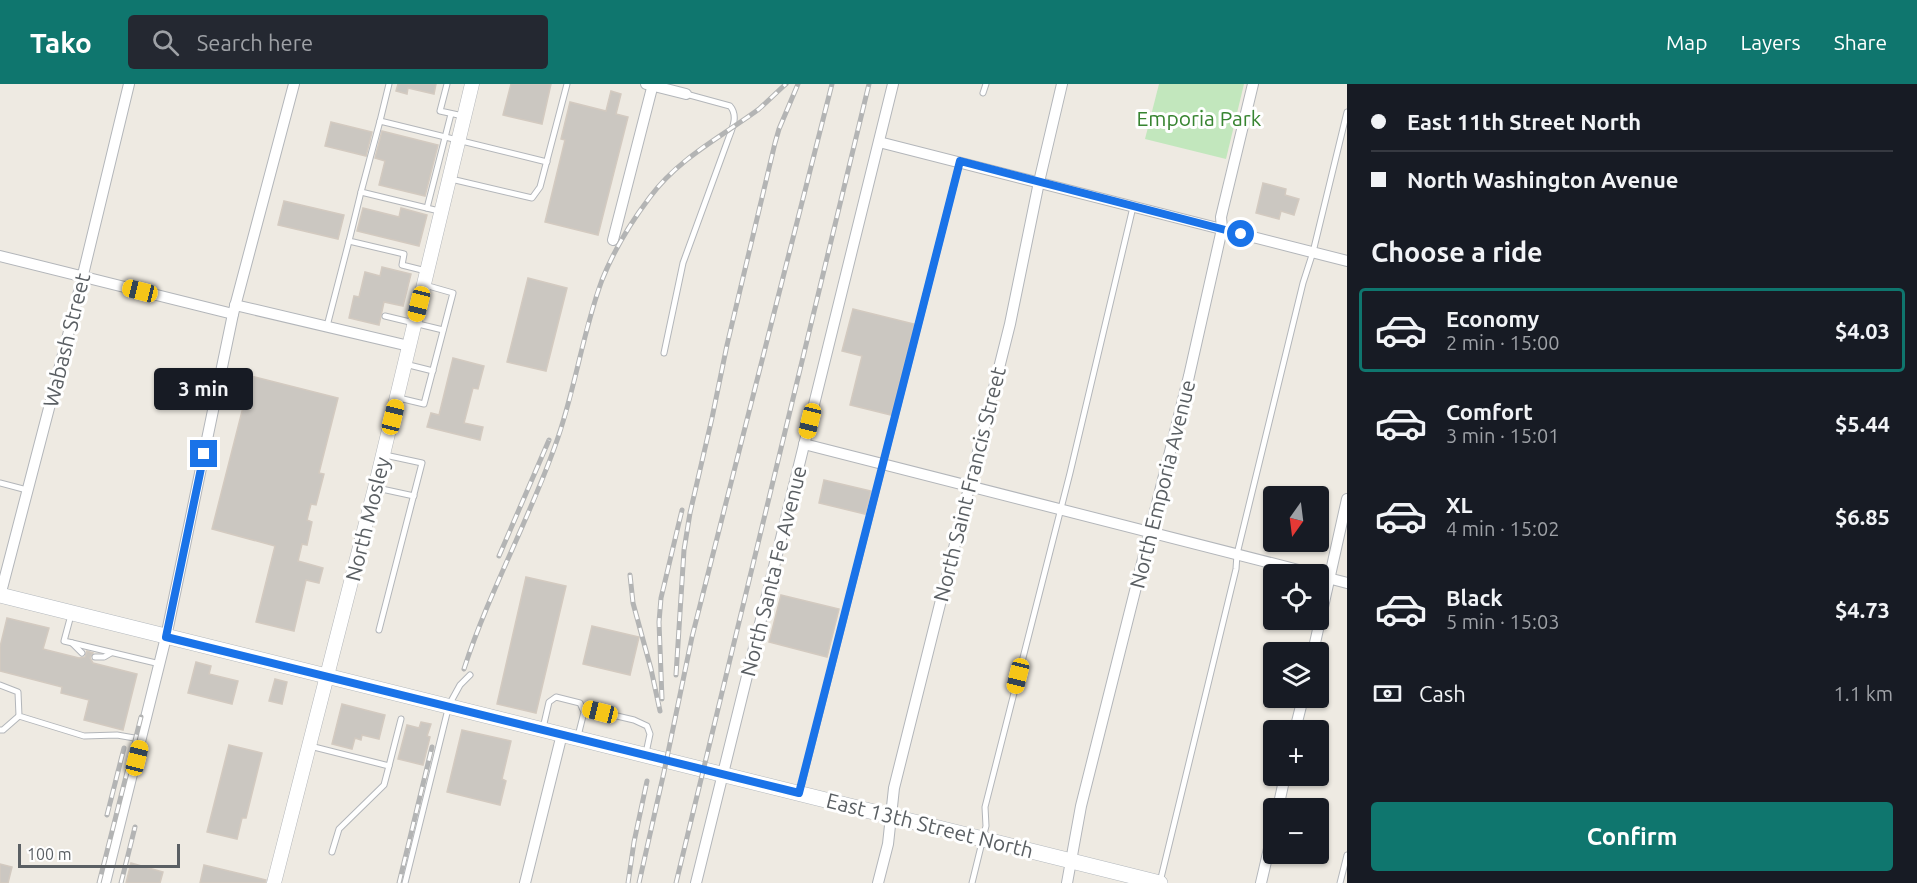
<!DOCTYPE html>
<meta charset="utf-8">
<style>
:root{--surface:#171b24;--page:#242831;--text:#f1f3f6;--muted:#9ea1a6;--line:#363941;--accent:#0f766e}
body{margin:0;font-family:Ubuntu,sans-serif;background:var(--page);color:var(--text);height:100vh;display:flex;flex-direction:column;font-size:22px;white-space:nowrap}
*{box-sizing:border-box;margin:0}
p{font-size:20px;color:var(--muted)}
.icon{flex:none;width:33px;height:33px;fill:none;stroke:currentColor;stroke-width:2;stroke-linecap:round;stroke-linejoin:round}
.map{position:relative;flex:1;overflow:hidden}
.drawer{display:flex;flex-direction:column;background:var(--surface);width:570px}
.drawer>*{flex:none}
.banner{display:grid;align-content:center;height:132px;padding:0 24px;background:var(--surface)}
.needle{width:39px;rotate:194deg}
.controls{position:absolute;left:1263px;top:402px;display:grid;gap:12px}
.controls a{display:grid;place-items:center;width:66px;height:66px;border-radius:6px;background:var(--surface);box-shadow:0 2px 4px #0004;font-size:30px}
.scale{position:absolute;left:18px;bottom:15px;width:162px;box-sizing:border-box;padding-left:6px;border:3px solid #5a5f63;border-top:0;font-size:16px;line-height:21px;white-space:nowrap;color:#5a5f63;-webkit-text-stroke:4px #fff;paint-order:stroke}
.end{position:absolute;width:27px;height:27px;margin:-14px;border:8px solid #1a73e8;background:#fff;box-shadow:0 0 0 3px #fff}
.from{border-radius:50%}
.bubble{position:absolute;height:42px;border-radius:6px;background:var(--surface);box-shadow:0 2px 4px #0004;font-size:20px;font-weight:700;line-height:42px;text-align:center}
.car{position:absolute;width:18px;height:36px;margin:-18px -9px;border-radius:8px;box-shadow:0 0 4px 2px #0007;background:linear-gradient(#f5c518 24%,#345 0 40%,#f5c518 0 76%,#345 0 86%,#f5c518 0)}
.banner b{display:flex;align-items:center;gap:21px;height:57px;font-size:22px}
.banner b+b{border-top:2px solid var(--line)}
.banner i{width:15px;height:15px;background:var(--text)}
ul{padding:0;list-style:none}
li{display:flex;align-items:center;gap:18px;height:84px;margin:0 12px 9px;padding:0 12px;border:3px solid transparent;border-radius:6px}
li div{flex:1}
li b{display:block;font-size:22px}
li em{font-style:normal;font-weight:700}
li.current{border-color:var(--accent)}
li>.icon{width:54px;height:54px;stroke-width:1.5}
h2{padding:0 24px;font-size:27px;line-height:72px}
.pay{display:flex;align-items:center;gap:15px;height:66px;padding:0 24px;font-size:22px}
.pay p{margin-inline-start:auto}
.primary-button{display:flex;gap:12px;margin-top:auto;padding:12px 24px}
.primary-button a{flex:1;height:69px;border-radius:6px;background:var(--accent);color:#fff;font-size:24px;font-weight:700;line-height:69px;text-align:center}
header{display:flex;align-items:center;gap:36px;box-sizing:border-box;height:84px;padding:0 30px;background:var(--accent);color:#fff}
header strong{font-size:28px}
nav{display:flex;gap:33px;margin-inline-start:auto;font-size:21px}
.search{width:420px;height:54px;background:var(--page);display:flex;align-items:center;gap:15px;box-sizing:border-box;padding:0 21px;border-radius:6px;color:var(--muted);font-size:22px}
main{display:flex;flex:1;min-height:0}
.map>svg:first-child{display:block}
</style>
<header>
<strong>Tako</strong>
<div class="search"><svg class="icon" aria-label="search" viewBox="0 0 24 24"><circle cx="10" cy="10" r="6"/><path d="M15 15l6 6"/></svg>Search here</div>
<nav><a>Map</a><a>Layers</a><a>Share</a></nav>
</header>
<main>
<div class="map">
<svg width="1347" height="799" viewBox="0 0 1347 799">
<rect width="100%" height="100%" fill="#eeeae2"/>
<polygon fill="#c2e7bd" points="1159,0 1244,0 1226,75 1145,55"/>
<g fill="#cbc7c1" stroke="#d3cac0" stroke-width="1.5">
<polygon points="398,0 436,0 434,10 408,4 407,10 396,7"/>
<polygon points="511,0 551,0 542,40 503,31"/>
<polygon points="611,7 621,10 616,30 628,33 598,151 545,138 565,56 561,55 570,18 606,27"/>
<polygon points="331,38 372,48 366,72 325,62"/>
<polygon points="382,47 438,61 425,112 379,101 385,77 375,74"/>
<polygon points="1263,99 1286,105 1285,111 1299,115 1294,131 1281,127 1279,135 1256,129"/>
<polygon points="284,117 344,131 338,155 278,141"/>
<polygon points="363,124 399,133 401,124 427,131 419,162 357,147"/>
<polygon points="382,183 411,190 403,222 384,218 379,241 349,234 354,212 359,213 365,188 380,192"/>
<polygon points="528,194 567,204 546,287 507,278"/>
<polygon points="853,225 914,240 891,331 850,321 862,272 842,267"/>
<polygon points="453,274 484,282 478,305 473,304 464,339 483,343 480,356 427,343 431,329 439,331"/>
<polygon points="251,292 338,314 319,389 324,390 316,421 311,420 307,436 312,438 307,461 302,460 298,477 323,484 319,499 306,496 294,547 256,538 275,462 212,445"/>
<polygon points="824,396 871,407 865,430 819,419"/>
<polygon points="526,493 566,502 536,629 497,620"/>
<polygon points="781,511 839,525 827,573 769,558"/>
<polygon points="7,534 49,544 43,565 79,574 85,573 87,567 93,569 90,574 93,579 137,590 123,646 84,636 89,616 61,609 62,603 0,587 0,563"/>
<polygon points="592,542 639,553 630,591 583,580"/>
<polygon points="196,578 211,582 209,590 238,597 232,620 188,609"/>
<polygon points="275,595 287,598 282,620 269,617"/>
<polygon points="342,620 385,631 379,655 362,651 361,656 355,654 352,665 332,660"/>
<polygon points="421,638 431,640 427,652 430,653 423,681 398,675 407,641 419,644"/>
<polygon points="462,646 511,657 502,695 506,697 500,721 447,708"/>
<polygon points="229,661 262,669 246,734 242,734 237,755 207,748"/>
<polygon points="131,779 163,788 160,799 126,799"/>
<polygon points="0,780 12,783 8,799 0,799"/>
<polygon points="204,781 266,796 265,799 200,799"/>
</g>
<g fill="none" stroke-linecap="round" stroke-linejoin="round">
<g stroke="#b3b6ba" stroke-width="7">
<g id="service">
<polyline points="447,0 440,27 463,32"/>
<polyline points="983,9 986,0"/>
<polyline points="380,37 389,0"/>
<polyline points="451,95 532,114 540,103 567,0"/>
<polyline points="361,108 349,157 404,170 402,181 426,187"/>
<polyline points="427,124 451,30"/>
<polyline points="439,127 361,108 380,37 547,78"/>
<polyline points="385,232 443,246"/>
<polyline points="327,242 349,157"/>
<path d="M664,269L683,179L729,53C733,43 738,31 730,22L686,10"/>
<polyline points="405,280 433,287"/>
<polyline points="399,314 424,320 453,209 425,201"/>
<polyline points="0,399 27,406"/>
<polyline points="377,404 414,412"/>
<polyline points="71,531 64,557 160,580"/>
<polyline points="379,546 422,379 385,371"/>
<polyline points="72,559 82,569"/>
<polyline points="95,573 104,573 111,569"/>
<polyline points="0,601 18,608 19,632 84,652 117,651 140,655"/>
<polyline points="583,624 634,636 647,642 650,650 646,669"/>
<polyline points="543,644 549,618 556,613 580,619 584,628 578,652"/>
<polyline points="0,646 3,646 19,632"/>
<polyline points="310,662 389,682 401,635"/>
<polyline points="800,707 960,77"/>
<polyline points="332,768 339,745 384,701 389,682"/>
<polyline points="1160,798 1236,485 1237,470 1303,199 1313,168 1347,28"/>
<polyline points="405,799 449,621 460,601 470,591"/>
<polyline points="972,799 986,742 985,723 1070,389 1133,123"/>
<polyline points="1340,799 1347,771"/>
</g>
</g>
<g stroke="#b3b6ba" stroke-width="12">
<g id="minor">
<polyline points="646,0 686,10"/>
<polyline points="879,58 1347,177"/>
<polyline points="613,156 653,0"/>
<polyline points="0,172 233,230"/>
<polyline points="235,221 409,262"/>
<polyline points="804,360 1314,490"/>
<polyline points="1324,493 1347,499"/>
<polyline points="0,512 73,232 129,0"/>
<polyline points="1313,568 1347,415"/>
<polyline points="1295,646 1303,614"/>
<polyline points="1278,724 1285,692"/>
<polyline points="105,799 166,553 233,230 294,0"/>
<polyline points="525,799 562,650"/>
<polyline points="696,799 893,0"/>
<polyline points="878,799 888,760 894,704 1010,240 1039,98 1062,0"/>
<polyline points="1067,799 1081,722 1189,292 1222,145 1221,133 1253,0"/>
<polyline points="1261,799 1274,743"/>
</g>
</g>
<g stroke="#b3b6ba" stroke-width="15">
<polyline id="tertiary" points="274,799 375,404 472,0"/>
</g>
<g stroke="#b3b8bd" stroke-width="16">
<polyline id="secondary" points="0,511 1160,799"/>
</g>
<use href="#service" stroke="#fff" stroke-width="5"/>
<use href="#minor" stroke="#fff" stroke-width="10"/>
<use href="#tertiary" stroke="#fff" stroke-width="14"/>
<use href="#secondary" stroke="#fff" stroke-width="15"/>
<g stroke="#b3b4b4" stroke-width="5">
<g id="rail">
<polyline points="499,472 549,356"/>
<polyline points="630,491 633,519 651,585 660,627"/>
<path d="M464,585C489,508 528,438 555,362C575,308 582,250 602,196C614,166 631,138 650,113C679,74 721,53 759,25C768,17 777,8 786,0"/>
<polyline points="676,591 684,466 690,429 712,334 727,261 775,59 779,45 798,0"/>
<polyline points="662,615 659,538 661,514 682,426"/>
<polyline points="107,731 124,664"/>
<polyline points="99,799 141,633"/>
<polyline points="121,799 135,743"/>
<polyline points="399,799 432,663"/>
<polyline points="628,799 634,758 647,697"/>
<polyline points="639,799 664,688 692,553 832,0"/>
<polyline points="676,799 869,0"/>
</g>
</g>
<use href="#rail" stroke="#fff" stroke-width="3" stroke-dasharray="9" stroke-linecap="butt"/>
</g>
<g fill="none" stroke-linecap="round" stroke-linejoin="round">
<polyline stroke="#1a73e8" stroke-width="8" points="204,370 166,553 799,709 960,77 1241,150"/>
</g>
<g text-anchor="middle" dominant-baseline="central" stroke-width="6" stroke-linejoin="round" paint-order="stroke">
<g font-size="21" fill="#378430" stroke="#fff">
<text x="1199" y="34">Emporia Park</text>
</g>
<g font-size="21" fill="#5a5f63" stroke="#fff">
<text transform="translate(66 256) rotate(-76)">Wabash Street</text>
<text transform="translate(969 400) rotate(-76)">North Saint Francis Street</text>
<text transform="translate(1162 400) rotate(-76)">North Emporia Avenue</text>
<text transform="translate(367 435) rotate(-76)">North Mosley</text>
<text transform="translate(773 487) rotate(-76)">North Santa Fe Avenue</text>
<text transform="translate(930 741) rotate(14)">East 13th Street North</text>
</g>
</g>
</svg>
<div class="controls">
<a><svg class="needle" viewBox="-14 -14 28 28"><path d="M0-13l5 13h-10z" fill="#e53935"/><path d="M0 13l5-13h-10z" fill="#9ea1a6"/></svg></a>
<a><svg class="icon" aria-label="locate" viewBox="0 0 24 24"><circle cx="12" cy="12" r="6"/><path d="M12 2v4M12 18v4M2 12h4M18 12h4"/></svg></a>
<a><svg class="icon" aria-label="layers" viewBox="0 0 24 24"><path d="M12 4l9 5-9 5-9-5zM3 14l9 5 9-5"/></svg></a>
<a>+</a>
<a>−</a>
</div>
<div class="scale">100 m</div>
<i class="end from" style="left:1241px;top:150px"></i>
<i class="end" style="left:204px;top:370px"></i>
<div class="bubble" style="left:154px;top:284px;width:99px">3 min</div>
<i class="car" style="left:140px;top:207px;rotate:284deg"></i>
<i class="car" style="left:419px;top:220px;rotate:194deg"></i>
<i class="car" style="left:393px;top:333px;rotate:14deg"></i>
<i class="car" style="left:810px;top:337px;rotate:194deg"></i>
<i class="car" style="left:1018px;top:592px;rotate:194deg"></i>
<i class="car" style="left:600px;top:628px;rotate:284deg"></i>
<i class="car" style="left:137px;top:674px;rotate:14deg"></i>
</div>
<section class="drawer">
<div class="banner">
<b><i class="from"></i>East 11th Street North</b>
<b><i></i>North Washington Avenue</b>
</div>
<h2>Choose a ride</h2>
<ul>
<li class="current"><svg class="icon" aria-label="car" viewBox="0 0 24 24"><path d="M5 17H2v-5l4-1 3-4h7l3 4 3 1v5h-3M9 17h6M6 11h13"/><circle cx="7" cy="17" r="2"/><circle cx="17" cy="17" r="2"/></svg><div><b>Economy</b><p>2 min · 15:00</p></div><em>$4.03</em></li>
<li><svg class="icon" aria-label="car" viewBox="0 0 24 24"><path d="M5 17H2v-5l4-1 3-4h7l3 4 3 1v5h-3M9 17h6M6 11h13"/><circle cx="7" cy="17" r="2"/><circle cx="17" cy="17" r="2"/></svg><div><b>Comfort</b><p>3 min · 15:01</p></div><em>$5.44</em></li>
<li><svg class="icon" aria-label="car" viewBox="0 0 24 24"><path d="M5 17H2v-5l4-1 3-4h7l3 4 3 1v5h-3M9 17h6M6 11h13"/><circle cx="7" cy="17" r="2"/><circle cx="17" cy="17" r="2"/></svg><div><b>XL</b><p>4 min · 15:02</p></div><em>$6.85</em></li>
<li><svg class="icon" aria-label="car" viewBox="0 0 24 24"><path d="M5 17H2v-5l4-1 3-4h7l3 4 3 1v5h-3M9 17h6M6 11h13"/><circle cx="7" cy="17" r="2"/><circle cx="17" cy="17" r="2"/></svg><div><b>Black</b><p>5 min · 15:03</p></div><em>$4.73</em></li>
</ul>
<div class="pay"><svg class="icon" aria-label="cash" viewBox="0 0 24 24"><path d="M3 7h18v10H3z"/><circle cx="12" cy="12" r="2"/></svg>Cash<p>1.1 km</p></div>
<div class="primary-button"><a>Confirm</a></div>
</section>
</main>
